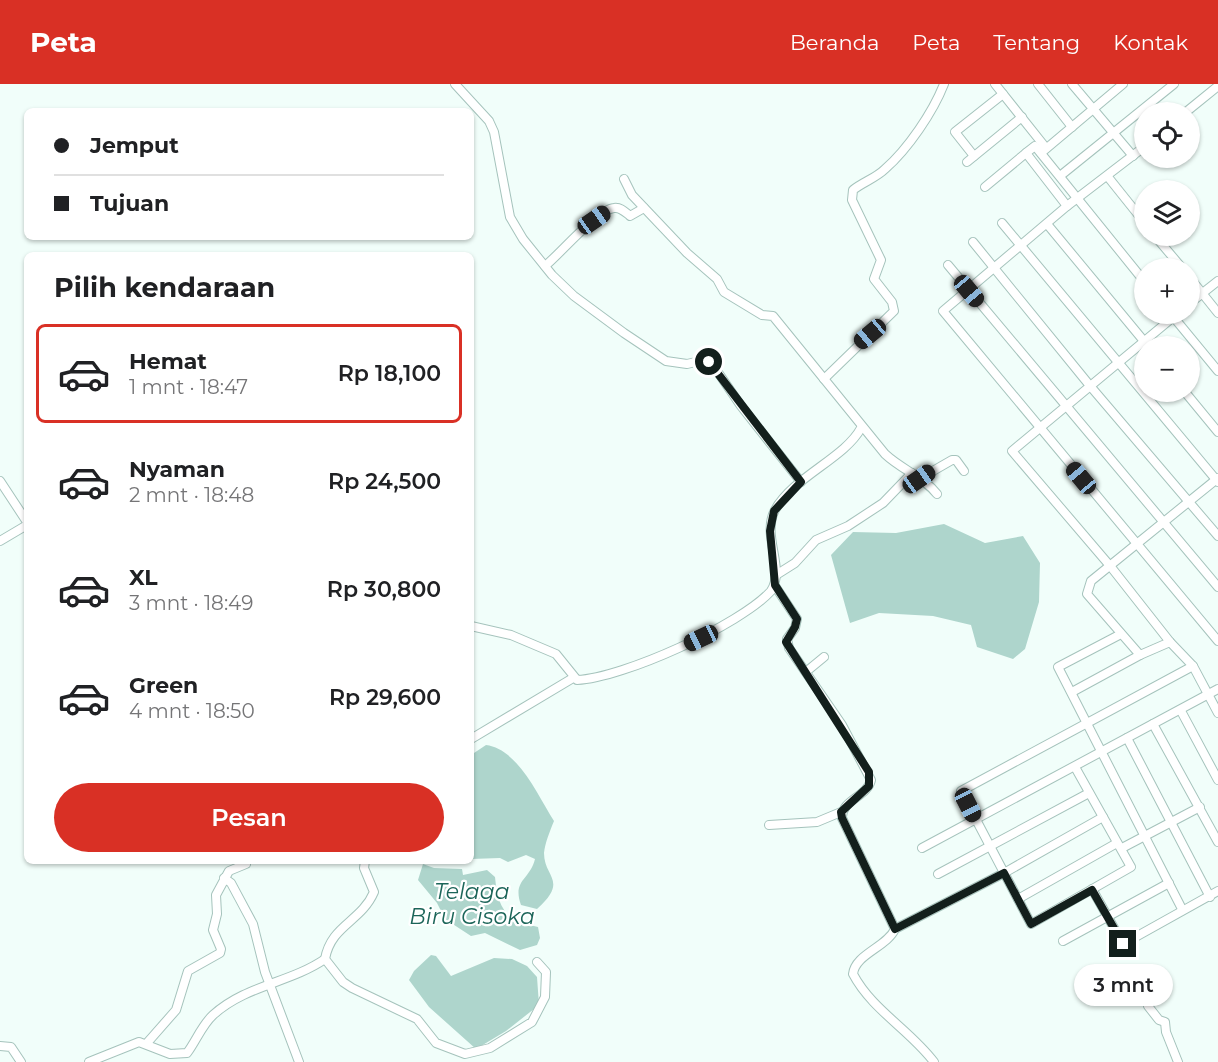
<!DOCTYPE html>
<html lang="id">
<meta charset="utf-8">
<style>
:root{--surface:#fff;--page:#f2f2f2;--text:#202124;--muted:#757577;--line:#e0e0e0;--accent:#d93025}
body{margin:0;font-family:Montserrat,sans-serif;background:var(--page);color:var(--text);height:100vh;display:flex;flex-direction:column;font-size:22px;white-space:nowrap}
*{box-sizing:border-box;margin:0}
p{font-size:20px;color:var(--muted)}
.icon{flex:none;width:33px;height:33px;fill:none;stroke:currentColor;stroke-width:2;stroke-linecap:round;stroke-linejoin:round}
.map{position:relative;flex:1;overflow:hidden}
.side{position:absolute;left:24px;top:168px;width:450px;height:612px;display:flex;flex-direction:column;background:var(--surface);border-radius:9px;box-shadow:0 2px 4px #0004}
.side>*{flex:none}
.hud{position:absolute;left:24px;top:24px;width:450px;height:132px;border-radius:9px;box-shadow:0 2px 4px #0004;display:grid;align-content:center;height:132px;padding:0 30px;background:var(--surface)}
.fabs{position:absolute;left:1134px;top:18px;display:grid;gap:12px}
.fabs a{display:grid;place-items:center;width:66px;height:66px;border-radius:50%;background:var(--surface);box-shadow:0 2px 4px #0004;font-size:30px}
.end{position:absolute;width:27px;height:27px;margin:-14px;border:8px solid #131f1c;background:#fff;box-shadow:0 0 0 3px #fff}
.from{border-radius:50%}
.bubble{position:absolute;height:42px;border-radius:21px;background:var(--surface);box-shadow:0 2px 4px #0004;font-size:20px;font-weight:600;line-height:42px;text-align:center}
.car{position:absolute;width:18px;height:36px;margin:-18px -9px;border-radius:8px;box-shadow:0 0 4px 2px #0007;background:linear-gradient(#222 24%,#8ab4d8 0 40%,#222 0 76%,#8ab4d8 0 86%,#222 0)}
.hud b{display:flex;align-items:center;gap:21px;height:57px;font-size:22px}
.hud b+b{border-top:2px solid var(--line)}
.hud i{width:15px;height:15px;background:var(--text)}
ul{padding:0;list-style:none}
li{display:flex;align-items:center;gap:18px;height:99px;margin:0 12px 9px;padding:0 18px;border:3px solid transparent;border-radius:9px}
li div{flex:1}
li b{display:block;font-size:22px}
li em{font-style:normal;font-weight:600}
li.selected{border-color:var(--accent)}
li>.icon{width:54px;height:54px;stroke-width:1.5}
h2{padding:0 30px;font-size:27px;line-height:72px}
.primary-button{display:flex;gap:12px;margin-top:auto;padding:12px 30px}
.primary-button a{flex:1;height:69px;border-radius:36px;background:var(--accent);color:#fff;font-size:24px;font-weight:600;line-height:69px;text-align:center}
header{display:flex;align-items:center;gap:36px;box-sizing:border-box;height:84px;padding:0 30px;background:var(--accent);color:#fff}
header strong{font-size:28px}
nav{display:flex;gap:33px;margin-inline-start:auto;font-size:21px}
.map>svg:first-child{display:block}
</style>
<header>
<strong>Peta</strong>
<nav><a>Beranda</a><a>Peta</a><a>Tentang</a><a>Kontak</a></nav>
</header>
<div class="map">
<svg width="1218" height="978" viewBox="0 0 1218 978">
<rect width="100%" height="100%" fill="#f1fefa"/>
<g fill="#aed5cc">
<polygon points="944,440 985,459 1023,452 1040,479 1039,518 1025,565 1013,575 977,563 971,541 933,532 879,529 850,539 831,471 853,448 896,449"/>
<path d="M486,661C518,665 538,712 554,737C550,747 545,759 544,769C544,794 569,796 537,825L521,821C512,796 530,796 535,775L526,771L508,778L500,774L471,775V671Z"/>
<path d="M423,780L434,784L462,785L463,791L487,786L495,793C498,826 506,836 538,843L540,854L537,861L520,866L485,849L471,852L445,835L437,819L418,796Z"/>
<polygon points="431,871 436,872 451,892 494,874 512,875 527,882 537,893 539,921 506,947 476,965 429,923 409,896 414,887"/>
</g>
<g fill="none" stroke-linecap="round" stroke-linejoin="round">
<g stroke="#a5c3bc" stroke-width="10">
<g id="street">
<polyline points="455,0 489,37 494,48 510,133 523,155 552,191 574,212 624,249 666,277 687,280 704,276 713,281 741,322 801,398"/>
<polyline points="995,0 1046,64"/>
<polyline points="1038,0 1072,43"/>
<polyline points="1072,0 1133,72"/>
<polyline points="1186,28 1218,2"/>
<polyline points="1144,63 1067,122 943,227 1218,557"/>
<polyline points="1041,69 1123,0"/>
<polyline points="974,72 955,48 1003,10"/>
<polyline points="967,78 1022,33"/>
<polyline points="1060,92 1174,0"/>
<polyline points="1108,93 1144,138"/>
<path d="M624,95L632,111L687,169L717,195L724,208L762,231L773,232L885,370C902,386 924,393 937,410"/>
<polyline points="985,103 1026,69"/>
<polyline points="1067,122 1026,69 1035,62 1144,197"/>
<polyline points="1002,139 1218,398"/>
<polyline points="1047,140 1148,262"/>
<polyline points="1155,152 1182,184"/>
<polyline points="973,158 1091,303 1218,452"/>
<polyline points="948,181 1218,503"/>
<path d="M545,182C560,170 597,126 614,124C621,123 625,128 630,132L644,124"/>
<polyline points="1190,194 1218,229"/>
<polyline points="1190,219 1218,197"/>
<polyline points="1171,230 1218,287"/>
<polyline points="1177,230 1012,367 1111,483 1170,558 1193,582 1218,629"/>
<path d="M824,295L894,227L892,218L874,195L881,176L852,116L853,106C863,98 876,94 885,85C908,65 933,28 944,0"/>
<polyline points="1185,308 1218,348"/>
<polyline points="919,395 952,376 956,376 964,387"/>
<polyline points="0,397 27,438"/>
<polyline points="0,457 27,441"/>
<polyline points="776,491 795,479 816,456 848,442 883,419 912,389"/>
<path d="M775,502L797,535L795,544L787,555L789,564L842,641L871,696C867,713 841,716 842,734L895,845C887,863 855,870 853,890C872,926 910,946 934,978"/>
<path d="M471,542L511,551L556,570L577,596C623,594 740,541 771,507C786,484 761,452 775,426C793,393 845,374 861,344"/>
<polyline points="1121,550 1058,583 1182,825"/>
<polyline points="1170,558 1140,571 1087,510 1091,497 1218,394"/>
<polyline points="807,587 824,573"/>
<polyline points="1072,608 1140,571"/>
<polyline points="1181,627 1218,696"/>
<polyline points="1153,640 1218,758"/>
<polyline points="1127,654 1210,813"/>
<polyline points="471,655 573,594"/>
<polyline points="1075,683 1131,783 1031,840 961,707 1193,582"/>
<polyline points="769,741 817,738 841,728"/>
<polyline points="922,764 1218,605"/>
<polyline points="1122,764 1200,723"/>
<path d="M365,777L364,784L374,808C361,838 331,841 325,875L343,898L352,904L417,935L436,959L465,970L490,964L532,938L545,913L546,888L537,878"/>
<polyline points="938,790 1089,709"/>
<polyline points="224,794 231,799 253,840 265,888 299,978"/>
<polyline points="1092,805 1123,860 1218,807"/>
<polyline points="1018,815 1117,759"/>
<polyline points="895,845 1004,789 1103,733"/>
<polyline points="1063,857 1169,799"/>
<polyline points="1148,922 1159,936 1165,938 1166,948 1178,978"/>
<polyline points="147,959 176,926 188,887 220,869 221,865 213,846 217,830 216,811 229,787 246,780"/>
<polyline points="0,962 11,963 21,978"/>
<path d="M89,978L139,958L170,970L187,969C196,957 202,941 213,931C246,901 290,899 325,875"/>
</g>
</g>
<use href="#street" stroke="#fff" stroke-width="8"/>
</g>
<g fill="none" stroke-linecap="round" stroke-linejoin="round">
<polyline stroke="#131f1c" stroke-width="8" points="709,278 801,398 774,427 770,447 775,501 797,535 795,543 786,558 862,677 869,688 869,702 841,728 842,734 895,845 1004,789 1031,840 1092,806 1123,860"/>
</g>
<g text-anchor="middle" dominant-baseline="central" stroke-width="4.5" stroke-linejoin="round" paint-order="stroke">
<g font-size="22" font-style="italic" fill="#1c6559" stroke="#fff">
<text x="472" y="807">Telaga<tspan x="472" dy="25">Biru Cisoka</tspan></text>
</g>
</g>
</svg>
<div class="fabs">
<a><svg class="icon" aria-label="locate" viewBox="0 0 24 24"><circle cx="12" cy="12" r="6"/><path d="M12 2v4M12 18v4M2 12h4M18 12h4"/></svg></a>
<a><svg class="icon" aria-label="layers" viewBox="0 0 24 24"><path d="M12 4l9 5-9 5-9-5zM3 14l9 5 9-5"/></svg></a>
<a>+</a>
<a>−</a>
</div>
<i class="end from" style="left:709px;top:278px"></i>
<i class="end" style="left:1123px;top:860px"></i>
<div class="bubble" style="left:1074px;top:880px;width:99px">3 mnt</div>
<i class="car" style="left:594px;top:136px;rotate:55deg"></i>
<i class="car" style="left:969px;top:207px;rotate:140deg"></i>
<i class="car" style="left:870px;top:250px;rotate:230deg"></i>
<i class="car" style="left:1081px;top:394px;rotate:320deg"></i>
<i class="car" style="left:919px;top:395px;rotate:55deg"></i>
<i class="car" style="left:701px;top:554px;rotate:245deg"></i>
<i class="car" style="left:968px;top:721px;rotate:153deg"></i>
<div class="hud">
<b><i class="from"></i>Jemput</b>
<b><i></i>Tujuan</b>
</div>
<section class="side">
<h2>Pilih kendaraan</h2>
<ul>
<li class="selected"><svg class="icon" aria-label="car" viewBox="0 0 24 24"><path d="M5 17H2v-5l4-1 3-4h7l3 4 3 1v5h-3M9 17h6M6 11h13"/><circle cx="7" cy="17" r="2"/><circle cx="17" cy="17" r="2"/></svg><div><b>Hemat</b><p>1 mnt · 18:47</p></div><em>Rp 18,100</em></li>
<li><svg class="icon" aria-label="car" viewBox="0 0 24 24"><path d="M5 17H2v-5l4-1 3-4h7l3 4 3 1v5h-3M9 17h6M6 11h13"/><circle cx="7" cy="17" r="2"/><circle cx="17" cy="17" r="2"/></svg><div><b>Nyaman</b><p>2 mnt · 18:48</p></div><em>Rp 24,500</em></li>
<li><svg class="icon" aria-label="car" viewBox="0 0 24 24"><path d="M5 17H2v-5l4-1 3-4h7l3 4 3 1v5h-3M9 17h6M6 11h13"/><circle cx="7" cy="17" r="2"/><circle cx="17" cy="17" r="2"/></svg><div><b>XL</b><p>3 mnt · 18:49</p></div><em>Rp 30,800</em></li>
<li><svg class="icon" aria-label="car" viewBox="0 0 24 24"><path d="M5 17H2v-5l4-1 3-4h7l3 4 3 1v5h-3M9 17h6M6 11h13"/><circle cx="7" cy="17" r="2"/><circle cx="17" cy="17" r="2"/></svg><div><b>Green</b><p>4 mnt · 18:50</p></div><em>Rp 29,600</em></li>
</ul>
<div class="primary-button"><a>Pesan</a></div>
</section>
</div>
